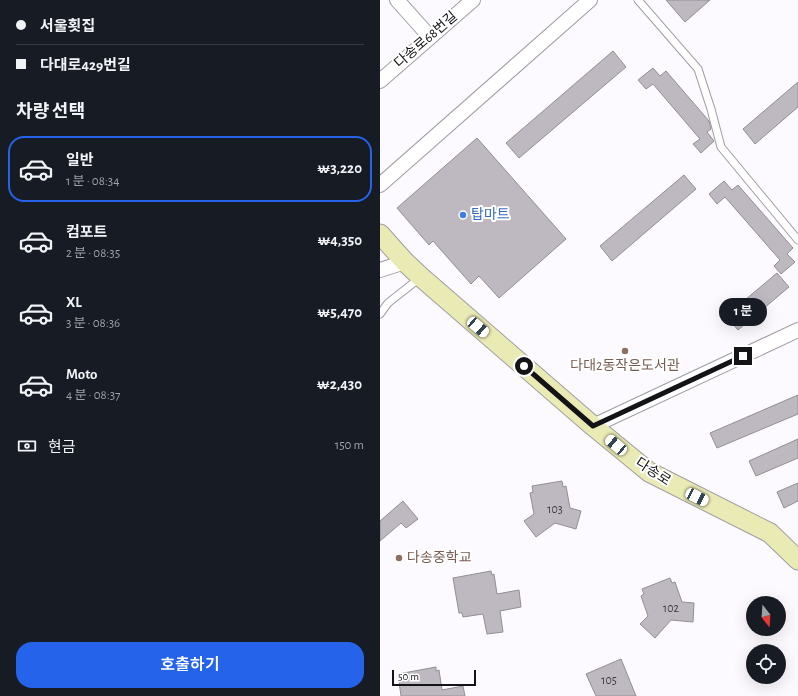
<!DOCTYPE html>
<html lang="ko">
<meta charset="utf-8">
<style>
:root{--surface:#171b24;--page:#242831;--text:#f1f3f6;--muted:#9ea1a6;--line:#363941;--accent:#2563eb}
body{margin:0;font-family:"Alegreya Sans","Noto Sans KR",sans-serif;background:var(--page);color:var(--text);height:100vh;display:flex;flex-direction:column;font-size:15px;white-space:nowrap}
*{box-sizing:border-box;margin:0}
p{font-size:13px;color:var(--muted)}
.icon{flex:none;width:22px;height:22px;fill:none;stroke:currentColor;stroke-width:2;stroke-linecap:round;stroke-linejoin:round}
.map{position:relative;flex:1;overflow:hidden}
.sheet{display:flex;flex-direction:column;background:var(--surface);width:380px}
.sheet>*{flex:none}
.guide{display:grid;align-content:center;height:88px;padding:0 16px;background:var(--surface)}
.needle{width:26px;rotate:163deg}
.buttons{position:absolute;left:366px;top:596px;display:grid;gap:8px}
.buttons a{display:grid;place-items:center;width:40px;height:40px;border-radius:50%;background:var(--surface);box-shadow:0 4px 16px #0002;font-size:20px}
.scale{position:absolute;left:12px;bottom:10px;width:84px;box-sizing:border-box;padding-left:4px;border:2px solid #141315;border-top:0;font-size:11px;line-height:14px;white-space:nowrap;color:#141315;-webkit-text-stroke:3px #fff;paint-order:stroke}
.end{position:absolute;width:18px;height:18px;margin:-9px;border:5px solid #141315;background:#fff;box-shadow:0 0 0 2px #fff}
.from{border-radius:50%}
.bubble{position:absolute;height:28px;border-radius:14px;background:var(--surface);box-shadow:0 4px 16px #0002;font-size:13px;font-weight:600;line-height:28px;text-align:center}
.car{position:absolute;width:12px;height:24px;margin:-12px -6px;border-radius:5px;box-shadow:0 0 3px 1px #0007;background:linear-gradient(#fff 24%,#345 0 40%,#fff 0 76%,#345 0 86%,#fff 0)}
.guide b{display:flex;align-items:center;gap:14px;height:38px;font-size:15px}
.guide b+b{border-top:1px solid var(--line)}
.guide i{width:10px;height:10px;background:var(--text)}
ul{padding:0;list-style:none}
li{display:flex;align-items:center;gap:12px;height:66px;margin:0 8px 6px;padding:0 8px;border:2px solid transparent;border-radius:16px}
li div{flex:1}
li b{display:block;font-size:15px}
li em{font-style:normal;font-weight:600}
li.active{border-color:var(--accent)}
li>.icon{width:36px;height:36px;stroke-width:1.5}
h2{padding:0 16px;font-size:18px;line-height:48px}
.pay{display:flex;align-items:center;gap:10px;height:44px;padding:0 16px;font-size:15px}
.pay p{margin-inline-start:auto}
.primary-button{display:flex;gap:8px;margin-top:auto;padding:8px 16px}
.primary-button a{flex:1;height:46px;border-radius:16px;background:var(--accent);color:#fff;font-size:16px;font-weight:600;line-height:46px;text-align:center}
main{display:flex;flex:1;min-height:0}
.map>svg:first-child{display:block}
</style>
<main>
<section class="sheet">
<div class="guide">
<b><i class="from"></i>서울횟집</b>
<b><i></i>다대로429번길</b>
</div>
<h2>차량 선택</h2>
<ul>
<li class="active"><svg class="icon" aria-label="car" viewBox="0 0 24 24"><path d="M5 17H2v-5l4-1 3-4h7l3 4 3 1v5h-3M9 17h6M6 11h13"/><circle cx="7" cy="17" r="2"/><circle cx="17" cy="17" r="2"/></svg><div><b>일반</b><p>1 분 · 08:34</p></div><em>₩3,220</em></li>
<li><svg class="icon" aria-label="car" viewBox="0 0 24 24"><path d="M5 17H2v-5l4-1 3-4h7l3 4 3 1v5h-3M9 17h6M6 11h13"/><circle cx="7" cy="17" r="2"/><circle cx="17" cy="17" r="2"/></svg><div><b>컴포트</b><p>2 분 · 08:35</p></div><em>₩4,350</em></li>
<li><svg class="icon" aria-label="car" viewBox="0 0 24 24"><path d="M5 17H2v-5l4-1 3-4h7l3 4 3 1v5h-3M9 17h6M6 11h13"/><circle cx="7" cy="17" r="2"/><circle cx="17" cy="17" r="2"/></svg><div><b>XL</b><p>3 분 · 08:36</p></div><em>₩5,470</em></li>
<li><svg class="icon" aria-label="car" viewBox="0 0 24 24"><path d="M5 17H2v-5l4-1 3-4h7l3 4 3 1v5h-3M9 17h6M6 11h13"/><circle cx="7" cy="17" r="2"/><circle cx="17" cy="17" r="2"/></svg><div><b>Moto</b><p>4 분 · 08:37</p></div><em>₩2,430</em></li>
</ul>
<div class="pay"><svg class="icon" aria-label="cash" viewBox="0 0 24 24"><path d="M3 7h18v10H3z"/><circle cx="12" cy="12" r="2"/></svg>현금<p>150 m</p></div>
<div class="primary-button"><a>호출하기</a></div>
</section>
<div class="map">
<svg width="418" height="696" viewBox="0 0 418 696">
<rect width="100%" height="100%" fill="#fcfafe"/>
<g fill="#beb9c0" stroke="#928e93">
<polygon points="286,0 330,0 305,22"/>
<polygon points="233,51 246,67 139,158 126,143"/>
<polygon points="273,68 280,76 286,71 329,121 331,129 327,132 334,141 321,153 313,144 320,139 273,84 266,89 258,80"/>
<polygon points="418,82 418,107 375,144 363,129"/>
<polygon points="97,138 186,239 119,298 99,276 91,284 53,241 49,245 17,208"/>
<polygon points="304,175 316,189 232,261 220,246"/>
<polygon points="344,181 352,190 358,185 413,248 407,254 415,262 401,274 394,266 400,260 345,197 337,204 329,194"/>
<polygon points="397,273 409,287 358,330 346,316"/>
<polygon points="418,395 418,414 337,448 330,433"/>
<polygon points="418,439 418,458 376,476 369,461"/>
<polygon points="182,481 183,487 186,486 190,508 201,511 196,529 175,523 156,537 144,521 154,514 150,493 153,492 152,486"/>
<polygon points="418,483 418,501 404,508 397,492"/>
<polygon points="23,501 38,519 26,528 21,523 0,541 0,521"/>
<polygon points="111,571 112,575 114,574 117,594 139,590 141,607 120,611 123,632 107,634 103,614 83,617 82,613 79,613 73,578"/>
<polygon points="290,578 292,583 295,582 302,602 314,603 313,622 291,620 275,638 260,624 268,616 261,596 264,594 262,589"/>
<polygon points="241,659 256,696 216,696 206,674"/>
<polygon points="56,667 56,671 59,670 62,690 83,686 85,696 21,696 18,674"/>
</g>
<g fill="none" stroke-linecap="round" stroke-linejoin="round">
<g stroke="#a09da4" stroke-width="9">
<g id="lane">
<polyline points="258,0 318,69 331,109 341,147 418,240"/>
<polyline points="0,314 8,303 41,277"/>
</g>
</g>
<g stroke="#a09da4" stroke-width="16">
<g id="street">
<polyline points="17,0 50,37"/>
<polyline points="0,81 93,0"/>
<polyline points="0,185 210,0"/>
<polyline points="0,270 25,262"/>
<polyline points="213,426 418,330"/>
</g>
</g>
<g stroke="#a09da4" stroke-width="21">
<polyline id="secondary" points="0,234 25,262 41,277 213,426 269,472 390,533 418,560"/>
</g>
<use href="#lane" stroke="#fff" stroke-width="7"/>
<use href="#street" stroke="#fff" stroke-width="14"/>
<use href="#secondary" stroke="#eaeab5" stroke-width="19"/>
</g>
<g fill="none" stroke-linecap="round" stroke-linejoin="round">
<polyline stroke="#141315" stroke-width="5" points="144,366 213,426 363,356"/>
</g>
<circle fill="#3f7fe0" stroke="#fff" stroke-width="1.5" cx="83" cy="215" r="4"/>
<g fill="#8d6e63" stroke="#fff" stroke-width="1.5">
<circle cx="245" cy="351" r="4"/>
<circle cx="19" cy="558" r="4"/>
</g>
<g text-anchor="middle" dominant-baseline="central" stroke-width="4" stroke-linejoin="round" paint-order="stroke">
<g font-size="12" fill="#3e3c40">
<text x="175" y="509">103</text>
<text x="291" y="608">102</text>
<text x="229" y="680">105</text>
</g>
<g font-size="14" fill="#141315" stroke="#fff">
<text transform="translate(46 40) rotate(-41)">다송로68번길</text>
<text transform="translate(273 472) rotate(33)">다송로</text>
</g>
<g font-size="14" fill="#366cbe" stroke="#fff" text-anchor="start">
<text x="91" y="215">탑마트</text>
</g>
<g font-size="14" fill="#785e54" stroke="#fff">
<text x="245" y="366">다대2동작은도서관</text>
<text x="27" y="558" text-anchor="start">다송중학교</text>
</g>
</g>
</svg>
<div class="buttons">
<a><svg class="needle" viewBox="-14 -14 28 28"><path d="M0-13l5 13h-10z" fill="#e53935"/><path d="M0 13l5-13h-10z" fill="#9ea1a6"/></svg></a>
<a><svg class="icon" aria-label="locate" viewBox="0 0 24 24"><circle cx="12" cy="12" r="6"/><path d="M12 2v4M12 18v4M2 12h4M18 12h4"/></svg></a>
</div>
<div class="scale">50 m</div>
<i class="end from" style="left:144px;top:366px"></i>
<i class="end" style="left:363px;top:356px"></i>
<div class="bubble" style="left:339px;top:298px;width:48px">1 분</div>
<i class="car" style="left:98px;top:327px;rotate:131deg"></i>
<i class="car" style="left:236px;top:445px;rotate:310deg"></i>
<i class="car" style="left:317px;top:497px;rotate:117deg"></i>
</div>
</main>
